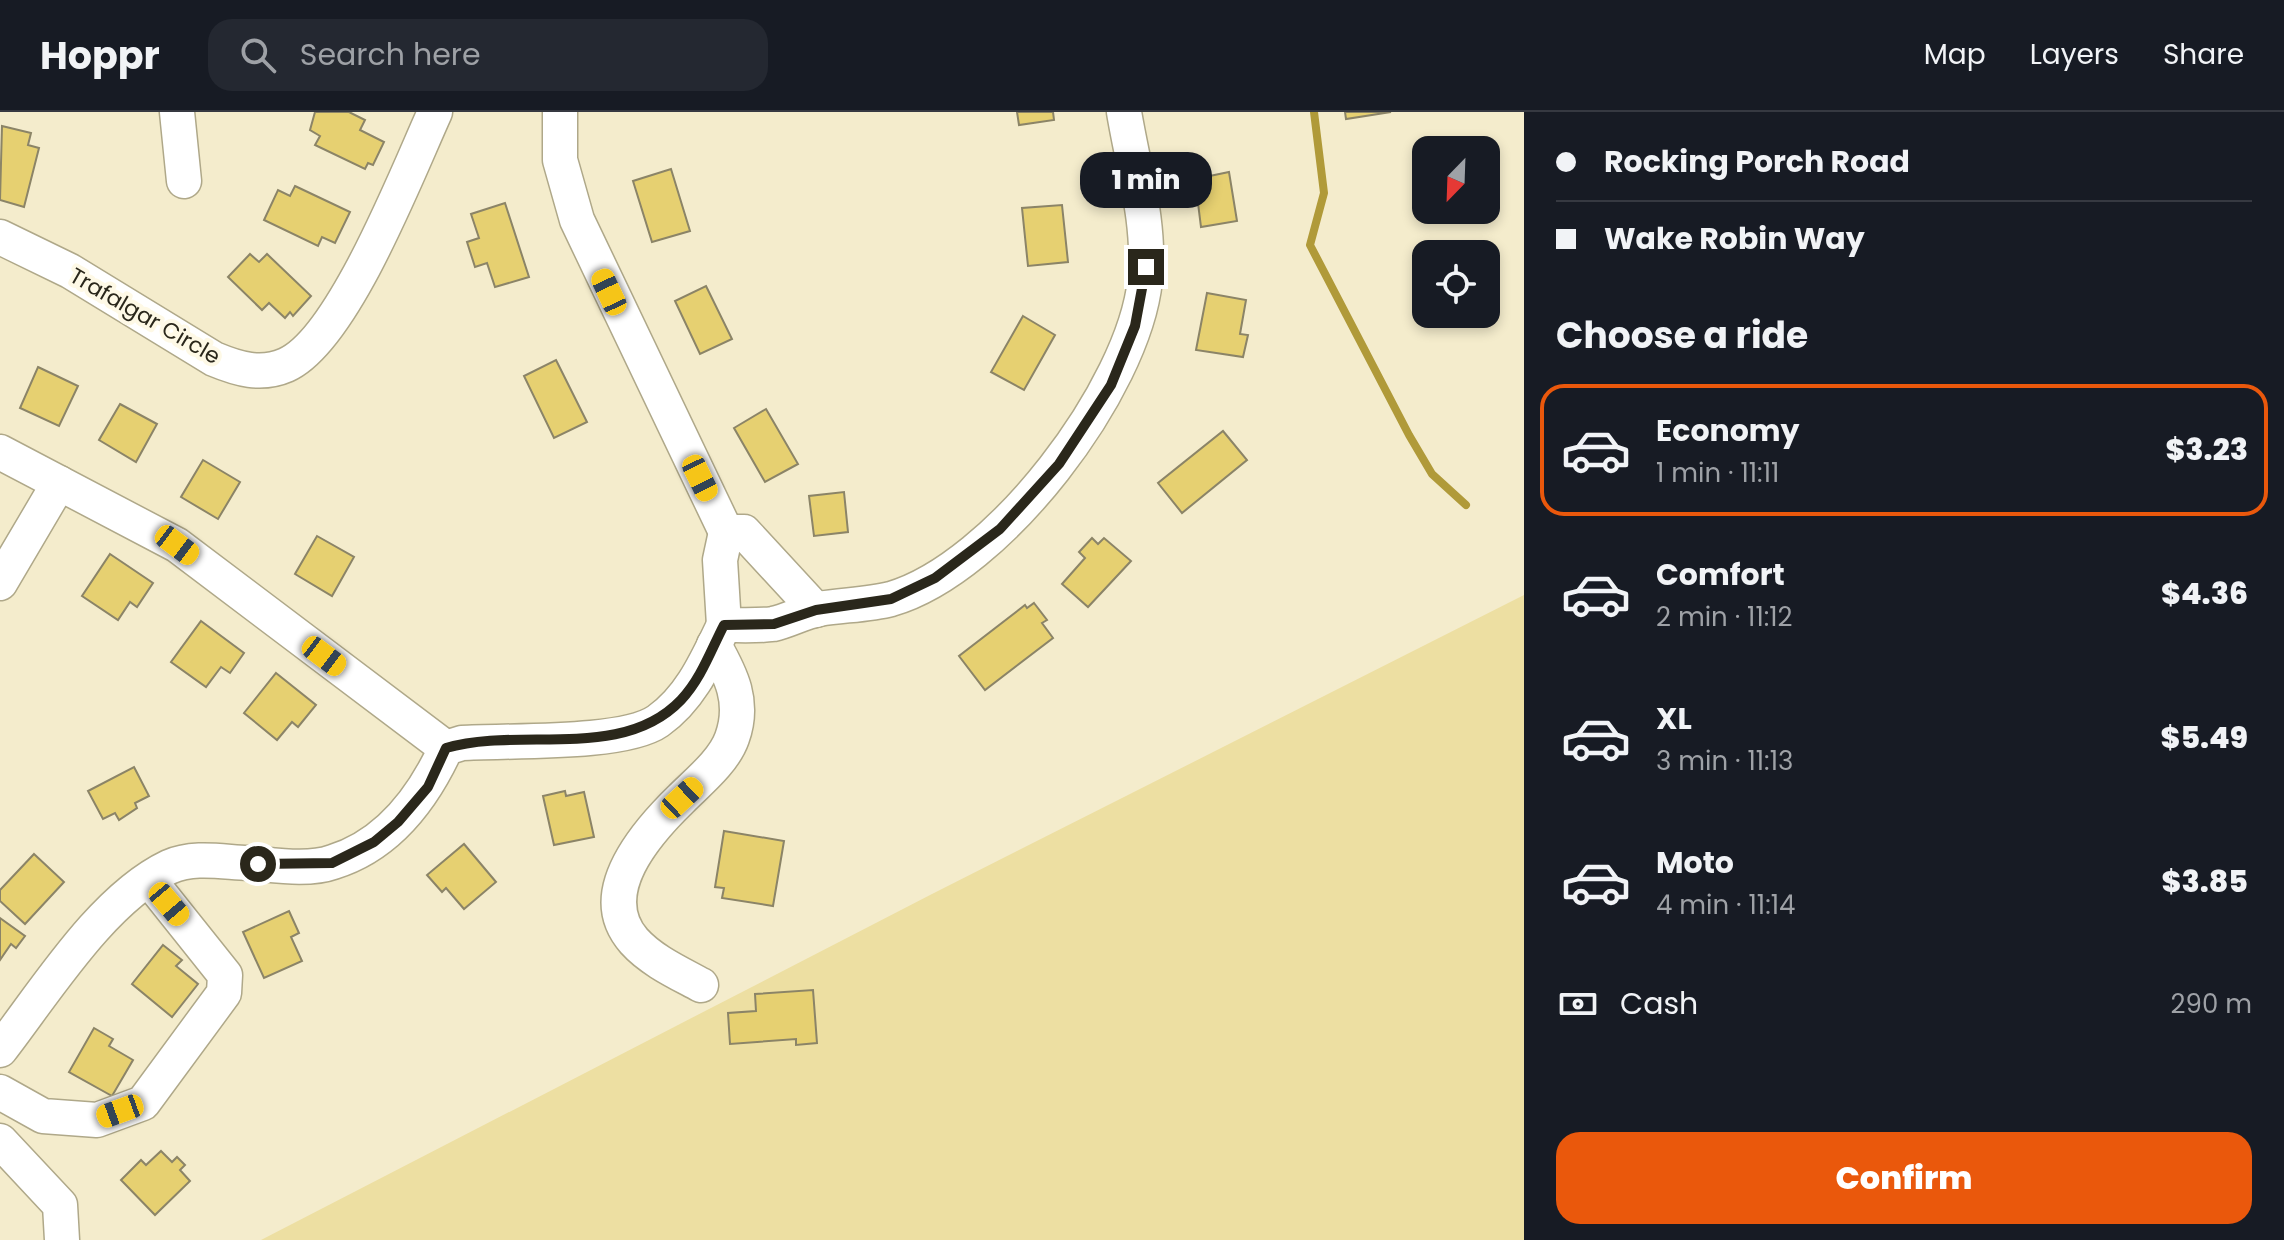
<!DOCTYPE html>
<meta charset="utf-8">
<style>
:root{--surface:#171b24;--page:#242831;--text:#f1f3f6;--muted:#9ea1a6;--line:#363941;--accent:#ea580c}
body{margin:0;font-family:Poppins,sans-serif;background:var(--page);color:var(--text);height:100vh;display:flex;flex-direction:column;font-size:30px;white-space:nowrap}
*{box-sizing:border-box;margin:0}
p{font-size:26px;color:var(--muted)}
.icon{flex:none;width:44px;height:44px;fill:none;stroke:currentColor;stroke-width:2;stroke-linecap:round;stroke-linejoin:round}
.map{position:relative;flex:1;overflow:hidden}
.drawer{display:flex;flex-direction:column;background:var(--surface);width:760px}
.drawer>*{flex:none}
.top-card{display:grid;align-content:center;height:176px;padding:0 32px;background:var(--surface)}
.needle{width:52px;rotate:203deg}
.buttons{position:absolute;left:1412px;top:24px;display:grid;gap:16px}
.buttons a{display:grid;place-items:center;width:88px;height:88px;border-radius:16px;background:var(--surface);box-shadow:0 4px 12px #0003;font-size:40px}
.end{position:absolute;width:36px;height:36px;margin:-18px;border:10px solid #2a271b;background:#fff;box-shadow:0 0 0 4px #fff}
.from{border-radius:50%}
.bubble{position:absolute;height:56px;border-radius:24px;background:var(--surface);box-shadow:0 4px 12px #0003;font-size:26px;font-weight:800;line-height:56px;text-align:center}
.car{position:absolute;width:24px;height:48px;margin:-24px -12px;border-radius:10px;box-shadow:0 0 6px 2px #0007;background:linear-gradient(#f5c518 24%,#345 0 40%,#f5c518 0 76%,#345 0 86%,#f5c518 0)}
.top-card b{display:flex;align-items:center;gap:28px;height:76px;font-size:30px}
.top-card b+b{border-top:2px solid var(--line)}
.top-card i{width:20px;height:20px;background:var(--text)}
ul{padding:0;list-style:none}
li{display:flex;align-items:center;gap:24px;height:132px;margin:0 16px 12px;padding:0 16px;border:4px solid transparent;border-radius:24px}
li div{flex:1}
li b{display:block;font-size:30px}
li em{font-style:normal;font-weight:800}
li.current{border-color:var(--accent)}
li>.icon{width:72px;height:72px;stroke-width:1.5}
h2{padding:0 32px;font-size:36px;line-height:96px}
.pay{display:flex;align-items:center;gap:20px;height:88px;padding:0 32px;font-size:30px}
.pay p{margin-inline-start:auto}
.cta{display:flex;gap:16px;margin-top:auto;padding:16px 32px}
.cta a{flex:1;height:92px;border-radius:24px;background:var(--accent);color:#fff;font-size:32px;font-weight:800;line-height:92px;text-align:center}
header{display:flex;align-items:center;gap:48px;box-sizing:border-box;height:112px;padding:0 40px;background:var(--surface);border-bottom:2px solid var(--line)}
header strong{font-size:38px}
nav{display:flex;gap:44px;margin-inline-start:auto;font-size:28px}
.search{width:560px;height:72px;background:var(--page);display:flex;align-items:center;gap:20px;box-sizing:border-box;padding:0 28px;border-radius:24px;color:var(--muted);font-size:30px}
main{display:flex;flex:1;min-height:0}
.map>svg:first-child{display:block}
</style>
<header>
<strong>Hoppr</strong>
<div class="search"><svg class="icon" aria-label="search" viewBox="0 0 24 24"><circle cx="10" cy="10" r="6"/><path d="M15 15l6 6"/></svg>Search here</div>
<nav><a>Map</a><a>Layers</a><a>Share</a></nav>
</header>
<main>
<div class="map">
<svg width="1524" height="1128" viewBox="0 0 1524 1128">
<rect width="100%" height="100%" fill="#f4eccc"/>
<polygon fill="#eddfa2" points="1524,483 1524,1128 261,1128 932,782"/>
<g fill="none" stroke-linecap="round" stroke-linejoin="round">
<polyline stroke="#b09a39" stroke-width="8" points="1314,0 1324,81 1310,133 1409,323 1432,362 1466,393"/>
</g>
<g fill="#e6d071" stroke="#8b8467" stroke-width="2">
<polygon points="315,0 349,0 365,8 360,18 384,30 373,53 368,51 365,57 315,33 320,24 310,18"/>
<polygon points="1017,0 1053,0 1054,8 1019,13"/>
<polygon points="1345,0 1391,0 1346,7"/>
<polygon points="2,14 31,21 28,33 39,36 24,95 0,88"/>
<polygon points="671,57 690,119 652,130 633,69"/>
<polygon points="1229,60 1237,109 1201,115 1195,67"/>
<polygon points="295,74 350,100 335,131 322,125 318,134 264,108 278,78 290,84"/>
<polygon points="505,91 529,165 495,175 487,151 475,155 467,130 479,126 471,102"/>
<polygon points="1062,93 1068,150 1028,154 1022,96"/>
<polygon points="250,142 259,150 267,142 311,184 293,204 290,200 285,206 269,191 262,198 228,165"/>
<polygon points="706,174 732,227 700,242 675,189"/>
<polygon points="1207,181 1246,188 1240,222 1248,223 1243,245 1196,238"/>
<polygon points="1023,204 1055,223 1024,278 991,260"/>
<polygon points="556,248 587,310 554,326 524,264"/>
<polygon points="38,255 78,274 59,314 20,296"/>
<polygon points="120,292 157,312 136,350 99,328"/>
<polygon points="766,297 798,352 765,370 734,316"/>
<polygon points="1223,319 1247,348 1182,401 1158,371"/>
<polygon points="203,348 240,370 218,407 181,385"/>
<polygon points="844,380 848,420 814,424 809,384"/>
<polygon points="317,424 354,445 332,484 295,462"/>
<polygon points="1092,426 1098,432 1104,426 1131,449 1088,495 1062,472 1085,446 1079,440"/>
<polygon points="110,442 153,471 137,495 130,490 118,508 82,484"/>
<polygon points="1034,491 1047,508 1042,511 1053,526 985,578 959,544 1025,493 1027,496"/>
<polygon points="201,509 244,541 230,561 221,555 206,575 171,550"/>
<polygon points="276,561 316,593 298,615 292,610 277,628 244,601"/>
<polygon points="134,655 149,684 135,691 137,696 119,708 115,701 103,707 88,679"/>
<polygon points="565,679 566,684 584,680 594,725 554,733 543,684"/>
<polygon points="724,719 784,729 773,794 722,786 724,776 715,775"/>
<polygon points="464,732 496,770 464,797 446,776 442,780 427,763"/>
<polygon points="34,742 64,770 25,812 0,789 0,778"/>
<polygon points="289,799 299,821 291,825 302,849 264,866 243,820"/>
<polygon points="0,806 25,824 16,836 11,832 0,848"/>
<polygon points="163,833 182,848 176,854 198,872 172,905 132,872"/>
<polygon points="813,878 817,931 796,933 796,927 730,932 728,901 756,899 755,882"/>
<polygon points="94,916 113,927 109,934 133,948 112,984 69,960"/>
<polygon points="161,1039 172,1050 177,1045 185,1053 180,1058 190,1069 155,1103 121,1068 141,1048 146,1053"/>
</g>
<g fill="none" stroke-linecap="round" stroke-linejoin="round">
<g stroke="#afa889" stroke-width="37">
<g id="minor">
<polyline points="177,0 184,69"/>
<polyline points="560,0 560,48 577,108 726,420"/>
<path d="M0,125L70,159L214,247C238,257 261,264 286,253C343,228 408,59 435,0"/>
<polyline points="0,340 177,433 446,636"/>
<polyline points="0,471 59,371"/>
<path d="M724,513C740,513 757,514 773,512C788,509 803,500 819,497C842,493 868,493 891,487C998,456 1134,277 1145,168C1151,113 1133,54 1124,0"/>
<polyline points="724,513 720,448 726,420 744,420 816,498"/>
<path d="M701,873C679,861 652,849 634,829C592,781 647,720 681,687C698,670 724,649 732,626C745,590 731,563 714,533"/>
<path d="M0,938C45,880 102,787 169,755C194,744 222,750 248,751C274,753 308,759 333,750C388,733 423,686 446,636L462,631C508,628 624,633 658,609C691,586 707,548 724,513"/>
<polyline points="0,980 43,1004 97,1008 143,991 224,881 225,863 150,769"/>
<polyline points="0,1029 60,1093 62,1128"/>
</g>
</g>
<use href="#minor" stroke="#fff" stroke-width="34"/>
</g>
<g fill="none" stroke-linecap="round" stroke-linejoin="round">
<path stroke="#2a271b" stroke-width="10" d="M258,752L332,751L374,730L398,710L428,675L446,636C521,614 622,650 681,588C701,567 711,538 724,513L774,512L816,498L891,487L935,466L1000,417L1059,352L1111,273L1135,214L1146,155"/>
</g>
<g text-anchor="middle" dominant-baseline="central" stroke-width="8" stroke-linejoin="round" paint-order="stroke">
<g font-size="22" fill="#2a271b" stroke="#fef9e6">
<text transform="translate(145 204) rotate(30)">Trafalgar Circle</text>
</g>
</g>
</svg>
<div class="buttons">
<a><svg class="needle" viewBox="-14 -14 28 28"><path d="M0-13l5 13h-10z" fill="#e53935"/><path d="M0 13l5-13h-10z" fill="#9ea1a6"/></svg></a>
<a><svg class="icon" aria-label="locate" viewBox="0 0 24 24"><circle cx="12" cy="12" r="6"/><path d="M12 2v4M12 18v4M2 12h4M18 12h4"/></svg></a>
</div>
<i class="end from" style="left:258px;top:752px"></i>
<i class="end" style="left:1146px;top:155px"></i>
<div class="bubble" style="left:1080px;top:40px;width:132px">1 min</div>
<i class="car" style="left:609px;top:180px;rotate:335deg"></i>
<i class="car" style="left:700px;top:366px;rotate:154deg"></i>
<i class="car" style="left:177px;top:433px;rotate:127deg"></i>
<i class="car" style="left:324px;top:544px;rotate:127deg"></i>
<i class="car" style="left:682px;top:686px;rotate:47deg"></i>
<i class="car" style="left:169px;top:792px;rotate:140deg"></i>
<i class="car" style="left:120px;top:999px;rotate:250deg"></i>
</div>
<section class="drawer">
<div class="top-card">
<b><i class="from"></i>Rocking Porch Road</b>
<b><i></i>Wake Robin Way</b>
</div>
<h2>Choose a ride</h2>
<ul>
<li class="current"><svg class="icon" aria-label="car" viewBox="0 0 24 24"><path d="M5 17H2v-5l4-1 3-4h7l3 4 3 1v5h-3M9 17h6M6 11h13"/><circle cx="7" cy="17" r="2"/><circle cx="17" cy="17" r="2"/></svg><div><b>Economy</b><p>1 min · 11:11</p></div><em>$3.23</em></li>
<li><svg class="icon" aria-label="car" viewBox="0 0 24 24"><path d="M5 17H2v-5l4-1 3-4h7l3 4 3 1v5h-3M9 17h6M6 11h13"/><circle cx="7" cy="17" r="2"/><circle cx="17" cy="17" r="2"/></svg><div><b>Comfort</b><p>2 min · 11:12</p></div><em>$4.36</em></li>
<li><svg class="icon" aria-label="car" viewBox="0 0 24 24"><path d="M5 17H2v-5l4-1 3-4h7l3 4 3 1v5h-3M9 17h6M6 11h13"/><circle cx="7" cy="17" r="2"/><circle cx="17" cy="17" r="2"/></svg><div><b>XL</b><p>3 min · 11:13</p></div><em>$5.49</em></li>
<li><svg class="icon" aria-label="car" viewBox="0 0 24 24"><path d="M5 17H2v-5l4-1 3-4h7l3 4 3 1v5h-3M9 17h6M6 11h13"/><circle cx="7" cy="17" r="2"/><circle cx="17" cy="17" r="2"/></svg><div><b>Moto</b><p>4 min · 11:14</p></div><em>$3.85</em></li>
</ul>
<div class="pay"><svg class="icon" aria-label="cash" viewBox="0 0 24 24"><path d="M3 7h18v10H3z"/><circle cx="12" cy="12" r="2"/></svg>Cash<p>290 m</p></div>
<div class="cta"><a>Confirm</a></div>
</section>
</main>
